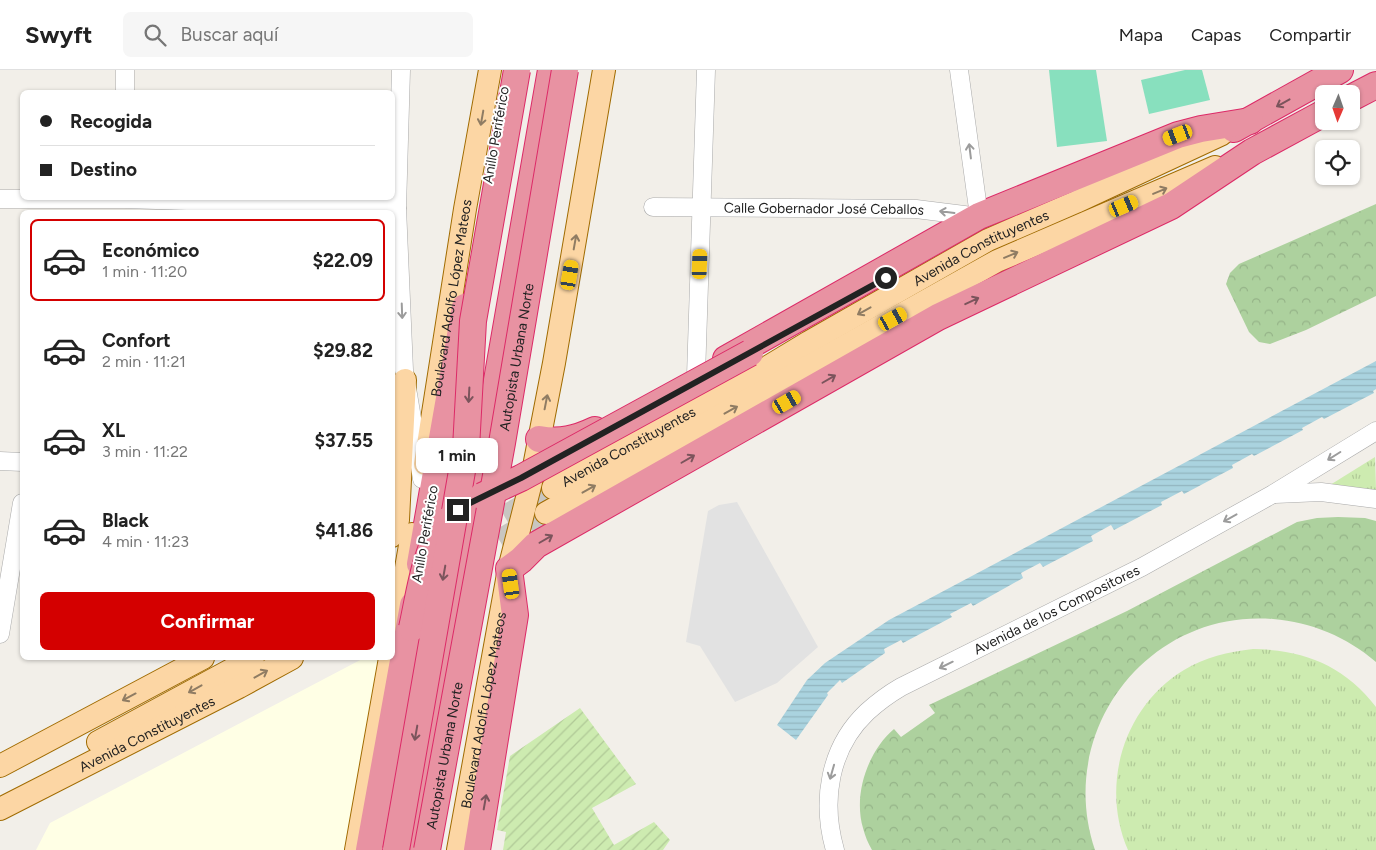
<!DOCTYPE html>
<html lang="es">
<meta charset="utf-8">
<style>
:root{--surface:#fff;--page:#f6f6f6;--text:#222;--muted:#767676;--line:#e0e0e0;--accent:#d40000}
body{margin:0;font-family:Figtree,sans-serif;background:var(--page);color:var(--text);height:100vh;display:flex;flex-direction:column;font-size:19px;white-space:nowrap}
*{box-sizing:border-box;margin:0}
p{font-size:16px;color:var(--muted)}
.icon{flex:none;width:28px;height:28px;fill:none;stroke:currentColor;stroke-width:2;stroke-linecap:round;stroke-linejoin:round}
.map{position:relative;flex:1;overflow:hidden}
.drawer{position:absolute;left:20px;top:140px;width:375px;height:450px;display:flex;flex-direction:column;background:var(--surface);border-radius:8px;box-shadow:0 1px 4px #0004}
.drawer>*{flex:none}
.top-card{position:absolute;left:20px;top:20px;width:375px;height:110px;border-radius:8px;box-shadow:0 1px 4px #0004;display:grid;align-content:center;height:110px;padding:0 20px;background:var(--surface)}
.needle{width:32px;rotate:182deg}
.buttons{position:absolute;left:1315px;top:15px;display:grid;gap:10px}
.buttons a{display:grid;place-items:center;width:45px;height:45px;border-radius:8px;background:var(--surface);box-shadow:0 1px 4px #0004;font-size:25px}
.end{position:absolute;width:22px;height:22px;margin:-11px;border:6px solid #222;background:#fff;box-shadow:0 0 0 2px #fff}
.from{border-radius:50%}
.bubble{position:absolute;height:35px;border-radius:8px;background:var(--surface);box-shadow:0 1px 4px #0004;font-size:16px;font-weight:700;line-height:35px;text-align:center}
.car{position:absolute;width:15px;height:30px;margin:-15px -8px;border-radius:6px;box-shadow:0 0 4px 1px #0007;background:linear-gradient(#f5c518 24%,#345 0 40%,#f5c518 0 76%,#345 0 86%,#f5c518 0)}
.top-card b{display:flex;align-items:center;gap:18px;height:48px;font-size:19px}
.top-card b+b{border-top:1px solid var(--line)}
.top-card i{width:12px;height:12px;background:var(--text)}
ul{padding:9px 0 0;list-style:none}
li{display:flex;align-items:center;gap:15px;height:82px;margin:0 10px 8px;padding:0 10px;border:2px solid transparent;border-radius:8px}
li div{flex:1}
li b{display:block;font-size:19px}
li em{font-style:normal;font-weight:700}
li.active{border-color:var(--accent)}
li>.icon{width:45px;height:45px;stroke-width:1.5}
.cta{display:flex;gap:10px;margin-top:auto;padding:10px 20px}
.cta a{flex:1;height:58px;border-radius:8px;background:var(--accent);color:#fff;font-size:20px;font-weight:700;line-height:58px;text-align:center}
header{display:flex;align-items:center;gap:30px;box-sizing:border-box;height:70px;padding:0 25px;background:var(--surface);border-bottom:1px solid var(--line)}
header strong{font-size:24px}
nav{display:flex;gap:28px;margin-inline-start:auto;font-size:18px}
.search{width:350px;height:45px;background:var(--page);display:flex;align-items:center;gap:12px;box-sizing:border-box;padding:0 18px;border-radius:8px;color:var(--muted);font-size:19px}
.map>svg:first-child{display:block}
</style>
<header>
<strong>Swyft</strong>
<div class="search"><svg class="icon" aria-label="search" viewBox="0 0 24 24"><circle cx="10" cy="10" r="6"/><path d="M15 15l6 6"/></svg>Buscar aquí</div>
<nav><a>Mapa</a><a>Capas</a><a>Compartir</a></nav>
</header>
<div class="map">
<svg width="1376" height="780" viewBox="0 0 1376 780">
<defs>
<pattern id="grass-tufts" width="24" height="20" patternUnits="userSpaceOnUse" patternTransform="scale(1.25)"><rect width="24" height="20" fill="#cdebb0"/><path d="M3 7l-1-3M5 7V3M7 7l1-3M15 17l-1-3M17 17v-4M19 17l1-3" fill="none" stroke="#b0c997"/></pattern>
<pattern id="forest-crowns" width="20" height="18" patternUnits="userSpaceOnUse" patternTransform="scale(1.25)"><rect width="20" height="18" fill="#add19e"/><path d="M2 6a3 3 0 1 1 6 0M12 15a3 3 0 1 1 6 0" fill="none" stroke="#95b388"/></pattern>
<pattern id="garden-furrows" width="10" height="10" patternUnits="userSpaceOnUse" patternTransform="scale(1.25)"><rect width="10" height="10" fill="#cdebb0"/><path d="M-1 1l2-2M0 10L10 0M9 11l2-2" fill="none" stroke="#b0c997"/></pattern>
<pattern id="water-rules" width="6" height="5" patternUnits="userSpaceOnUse" patternTransform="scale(1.25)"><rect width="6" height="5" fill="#aad3df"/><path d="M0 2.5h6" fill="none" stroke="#92b5bf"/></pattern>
</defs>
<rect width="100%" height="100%" fill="#f2efe9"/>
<polygon fill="#ffffe5" points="364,588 380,588 347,780 36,780 50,753"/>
<g fill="url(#grass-tufts)">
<polygon points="1375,387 1376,420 1330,415"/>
<path d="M1253,579C1304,580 1344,595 1376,637V780H1128C1100,716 1123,637 1184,600C1205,587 1228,582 1253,579Z"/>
</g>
<g fill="url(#forest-crowns)">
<polygon points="1376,134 1376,226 1306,260 1270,274 1259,272 1249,262 1226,214 1230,203 1239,194"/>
<path d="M1338,447L1365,448L1376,451V592C1347,567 1311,552 1273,549C1147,539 1055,662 1095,780H872C868,773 865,766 863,758C853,724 868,681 894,659L901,667L935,643L929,635L1127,541L1297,452L1317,448Z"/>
</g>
<polygon fill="url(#garden-furrows)" points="580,638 636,714 592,738 614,775 654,752 670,770 663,780 503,780 506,762 497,760 510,686"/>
<g fill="#88e0be">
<polygon points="1049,0 1096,0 1107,71 1057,77"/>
<polygon points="1185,0 1202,0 1210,30 1149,44 1141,10"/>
</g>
<polygon fill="#e2e2e2" points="737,432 818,577 777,613 735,632 700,576 686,572 708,441 719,435"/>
<polygon fill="url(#water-rules)" points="1376,291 1376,319 1373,321 1374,323 1324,349 1322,347 1302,358 1303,360 1254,386 1252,384 1232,395 1233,398 1184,424 1182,421 1161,432 1162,435 1114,460 1111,455 1091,466 1093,471 1043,497 1040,493 1021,503 1023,508 973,536 971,533 950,544 952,547 903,573 901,570 884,579 885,583 842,613 840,610 827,623 828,625 796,670 777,655 807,610 825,593 889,550"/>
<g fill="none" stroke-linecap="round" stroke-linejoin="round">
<g stroke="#c8c6c1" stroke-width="22" stroke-dasharray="22 11" stroke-linecap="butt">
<polyline points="476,463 553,418"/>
<polyline points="471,487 546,443"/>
</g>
<g stroke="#a9a9a9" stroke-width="19">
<g id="minor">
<polyline points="401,0 397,138 404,300 422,409"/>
<polyline points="959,0 979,146"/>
<polyline points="125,22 125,0"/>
<polyline points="0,129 125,129 397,138"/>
<path id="s1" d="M653,137L916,139L980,147"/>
<polyline points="696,306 706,0"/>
<polyline points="0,391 22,392"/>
<polyline points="1275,424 1321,422 1376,429"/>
<polyline points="0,564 22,433"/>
<path id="s2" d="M835,780C821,731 829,678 867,642C878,632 889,624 901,617L1142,497L1273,424L1376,361"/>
</g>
</g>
<g stroke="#a06b00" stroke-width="24">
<g id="major">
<path id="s3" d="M425,394L465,139L490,0"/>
<path id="s4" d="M553,418L710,332L809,272L988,170L1076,132L1222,64"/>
<polyline points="546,443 997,191 1215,97"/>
<polyline points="392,466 398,450 405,310"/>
<polyline points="395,561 412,464"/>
<polyline points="98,672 253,588"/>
<polyline points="0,696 203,588"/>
<path id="s5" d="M0,739L239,617L292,588"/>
<polyline points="356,780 390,588"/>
<path id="s6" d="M458,780L509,499L531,412L554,293L604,0"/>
</g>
</g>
<g stroke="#dc2a67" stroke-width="28">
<g id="highway">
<polyline points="1351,28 1376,15"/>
<polyline points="1234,59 1340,0"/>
<polyline points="726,289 979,146 1178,65 1201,59 1250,51"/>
<path d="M539,369C560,373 576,369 595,360"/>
<polyline points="420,494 465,237"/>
<polyline points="369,780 413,535"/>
<polyline points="412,780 477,425 551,0"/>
<polyline points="477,780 515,545 509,499 521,490 536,475 938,247 1171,136 1252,82 1324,43"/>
</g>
</g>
<use href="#minor" stroke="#fff" stroke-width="18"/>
<use href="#major" stroke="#fcd6a4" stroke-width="22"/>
<use href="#highway" stroke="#e892a2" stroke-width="26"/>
<g stroke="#dc2a67" stroke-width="28" stroke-linecap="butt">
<g id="highway-bridge">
<polyline points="482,426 521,408 750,283"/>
<path d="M412,558C420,522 424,482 446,451"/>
<polyline points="396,780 466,378 473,251 517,0"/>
<path id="s7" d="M427,780L502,373L565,0"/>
</g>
</g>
<use href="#highway-bridge" stroke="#e892a2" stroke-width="26"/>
</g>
<defs><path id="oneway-shaft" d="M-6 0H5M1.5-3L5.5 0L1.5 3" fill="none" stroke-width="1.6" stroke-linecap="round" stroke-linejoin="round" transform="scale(1.25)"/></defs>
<g stroke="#7b545c">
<use href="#oneway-shaft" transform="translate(1283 33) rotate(151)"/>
<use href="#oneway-shaft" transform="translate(972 231) rotate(-25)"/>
<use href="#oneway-shaft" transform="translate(829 309) rotate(-30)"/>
<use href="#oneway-shaft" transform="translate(469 325) rotate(93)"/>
<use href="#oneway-shaft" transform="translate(688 389) rotate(-30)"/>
<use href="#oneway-shaft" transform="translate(546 469) rotate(-30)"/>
<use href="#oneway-shaft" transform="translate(444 503) rotate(100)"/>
<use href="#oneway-shaft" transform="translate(416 663) rotate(100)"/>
<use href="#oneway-shaft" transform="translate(485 732) rotate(-80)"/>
</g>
<g stroke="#8f7c63">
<use href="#oneway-shaft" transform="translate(482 48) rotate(100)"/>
<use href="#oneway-shaft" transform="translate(1160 121) rotate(-23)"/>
<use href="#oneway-shaft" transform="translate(575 172) rotate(-80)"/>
<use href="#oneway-shaft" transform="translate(1011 185) rotate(-23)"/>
<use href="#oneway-shaft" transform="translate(864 241) rotate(151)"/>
<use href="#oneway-shaft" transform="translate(546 332) rotate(-79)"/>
<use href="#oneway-shaft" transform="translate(731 340) rotate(-29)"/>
<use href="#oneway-shaft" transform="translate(589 419) rotate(-29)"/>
<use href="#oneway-shaft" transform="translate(261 604) rotate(-29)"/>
<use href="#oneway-shaft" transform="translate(195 619) rotate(151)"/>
<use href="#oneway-shaft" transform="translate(129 627) rotate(152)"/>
</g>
<g stroke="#9c9c9c">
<use href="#oneway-shaft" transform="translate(970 81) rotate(-97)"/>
<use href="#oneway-shaft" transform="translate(947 142) rotate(-173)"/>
<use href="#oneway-shaft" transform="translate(402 241) rotate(88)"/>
<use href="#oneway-shaft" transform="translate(1334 386) rotate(148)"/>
<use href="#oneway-shaft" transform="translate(1230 448) rotate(151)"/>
<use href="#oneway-shaft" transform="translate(946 595) rotate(154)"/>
<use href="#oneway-shaft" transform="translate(832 702) rotate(106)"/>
</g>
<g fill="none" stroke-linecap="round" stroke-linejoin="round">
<polyline stroke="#222" stroke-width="6" points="458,440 468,434 521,408 886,208"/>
</g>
<g text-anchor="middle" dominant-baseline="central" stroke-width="4" stroke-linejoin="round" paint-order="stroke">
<g font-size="14" fill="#222" stroke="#fff">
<text transform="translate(496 65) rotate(-80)">Anillo Periférico</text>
<text stroke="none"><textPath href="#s1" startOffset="171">Calle Gobernador José Ceballos</textPath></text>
<text stroke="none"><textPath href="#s4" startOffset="491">Avenida Constituyentes</textPath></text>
<text stroke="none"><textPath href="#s3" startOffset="168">Boulevard Adolfo López Mateos</textPath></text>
<text stroke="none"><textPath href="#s7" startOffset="501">Autopista Urbana Norte</textPath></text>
<text stroke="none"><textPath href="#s4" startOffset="86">Avenida Constituyentes</textPath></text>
<text transform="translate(425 464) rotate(-80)">Anillo Periférico</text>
<text stroke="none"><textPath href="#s2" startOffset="365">Avenida de los Compositores</textPath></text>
<text stroke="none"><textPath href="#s6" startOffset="142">Boulevard Adolfo López Mateos</textPath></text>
<text stroke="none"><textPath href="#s5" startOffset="165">Avenida Constituyentes</textPath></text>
<text stroke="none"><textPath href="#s7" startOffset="96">Autopista Urbana Norte</textPath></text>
</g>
</g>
</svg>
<div class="buttons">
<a><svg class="needle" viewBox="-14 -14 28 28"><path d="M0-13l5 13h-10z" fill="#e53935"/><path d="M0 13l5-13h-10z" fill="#767676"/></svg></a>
<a><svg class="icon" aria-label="locate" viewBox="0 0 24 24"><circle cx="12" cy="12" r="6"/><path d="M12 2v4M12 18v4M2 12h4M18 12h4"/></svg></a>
</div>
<i class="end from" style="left:886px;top:208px"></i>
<i class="end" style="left:458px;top:440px"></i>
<div class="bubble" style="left:416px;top:368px;width:82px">1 min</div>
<i class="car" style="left:1178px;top:65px;rotate:249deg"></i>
<i class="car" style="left:1124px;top:136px;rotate:67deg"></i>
<i class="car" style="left:700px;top:194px;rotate:2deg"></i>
<i class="car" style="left:570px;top:205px;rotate:10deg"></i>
<i class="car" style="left:893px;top:249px;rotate:61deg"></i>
<i class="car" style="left:787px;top:332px;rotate:60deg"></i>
<i class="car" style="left:511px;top:514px;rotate:352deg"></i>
<div class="top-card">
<b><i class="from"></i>Recogida</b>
<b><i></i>Destino</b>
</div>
<section class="drawer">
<ul>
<li class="active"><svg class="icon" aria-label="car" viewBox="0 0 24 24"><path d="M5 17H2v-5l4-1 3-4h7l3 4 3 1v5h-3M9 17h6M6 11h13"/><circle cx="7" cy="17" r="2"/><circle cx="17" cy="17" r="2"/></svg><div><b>Económico</b><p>1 min · 11:20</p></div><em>$22.09</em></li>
<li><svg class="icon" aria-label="car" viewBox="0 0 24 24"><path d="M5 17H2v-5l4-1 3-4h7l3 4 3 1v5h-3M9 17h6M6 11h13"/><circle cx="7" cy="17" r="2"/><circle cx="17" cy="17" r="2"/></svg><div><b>Confort</b><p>2 min · 11:21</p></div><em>$29.82</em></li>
<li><svg class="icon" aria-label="car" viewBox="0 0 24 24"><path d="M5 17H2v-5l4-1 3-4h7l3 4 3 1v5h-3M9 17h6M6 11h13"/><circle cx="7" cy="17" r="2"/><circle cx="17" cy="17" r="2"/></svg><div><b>XL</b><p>3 min · 11:22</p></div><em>$37.55</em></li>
<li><svg class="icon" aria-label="car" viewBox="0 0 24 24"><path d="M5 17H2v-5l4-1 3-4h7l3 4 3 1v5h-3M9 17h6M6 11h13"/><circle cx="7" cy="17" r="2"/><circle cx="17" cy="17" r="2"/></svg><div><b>Black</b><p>4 min · 11:23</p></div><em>$41.86</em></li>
</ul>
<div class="cta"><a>Confirmar</a></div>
</section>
</div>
